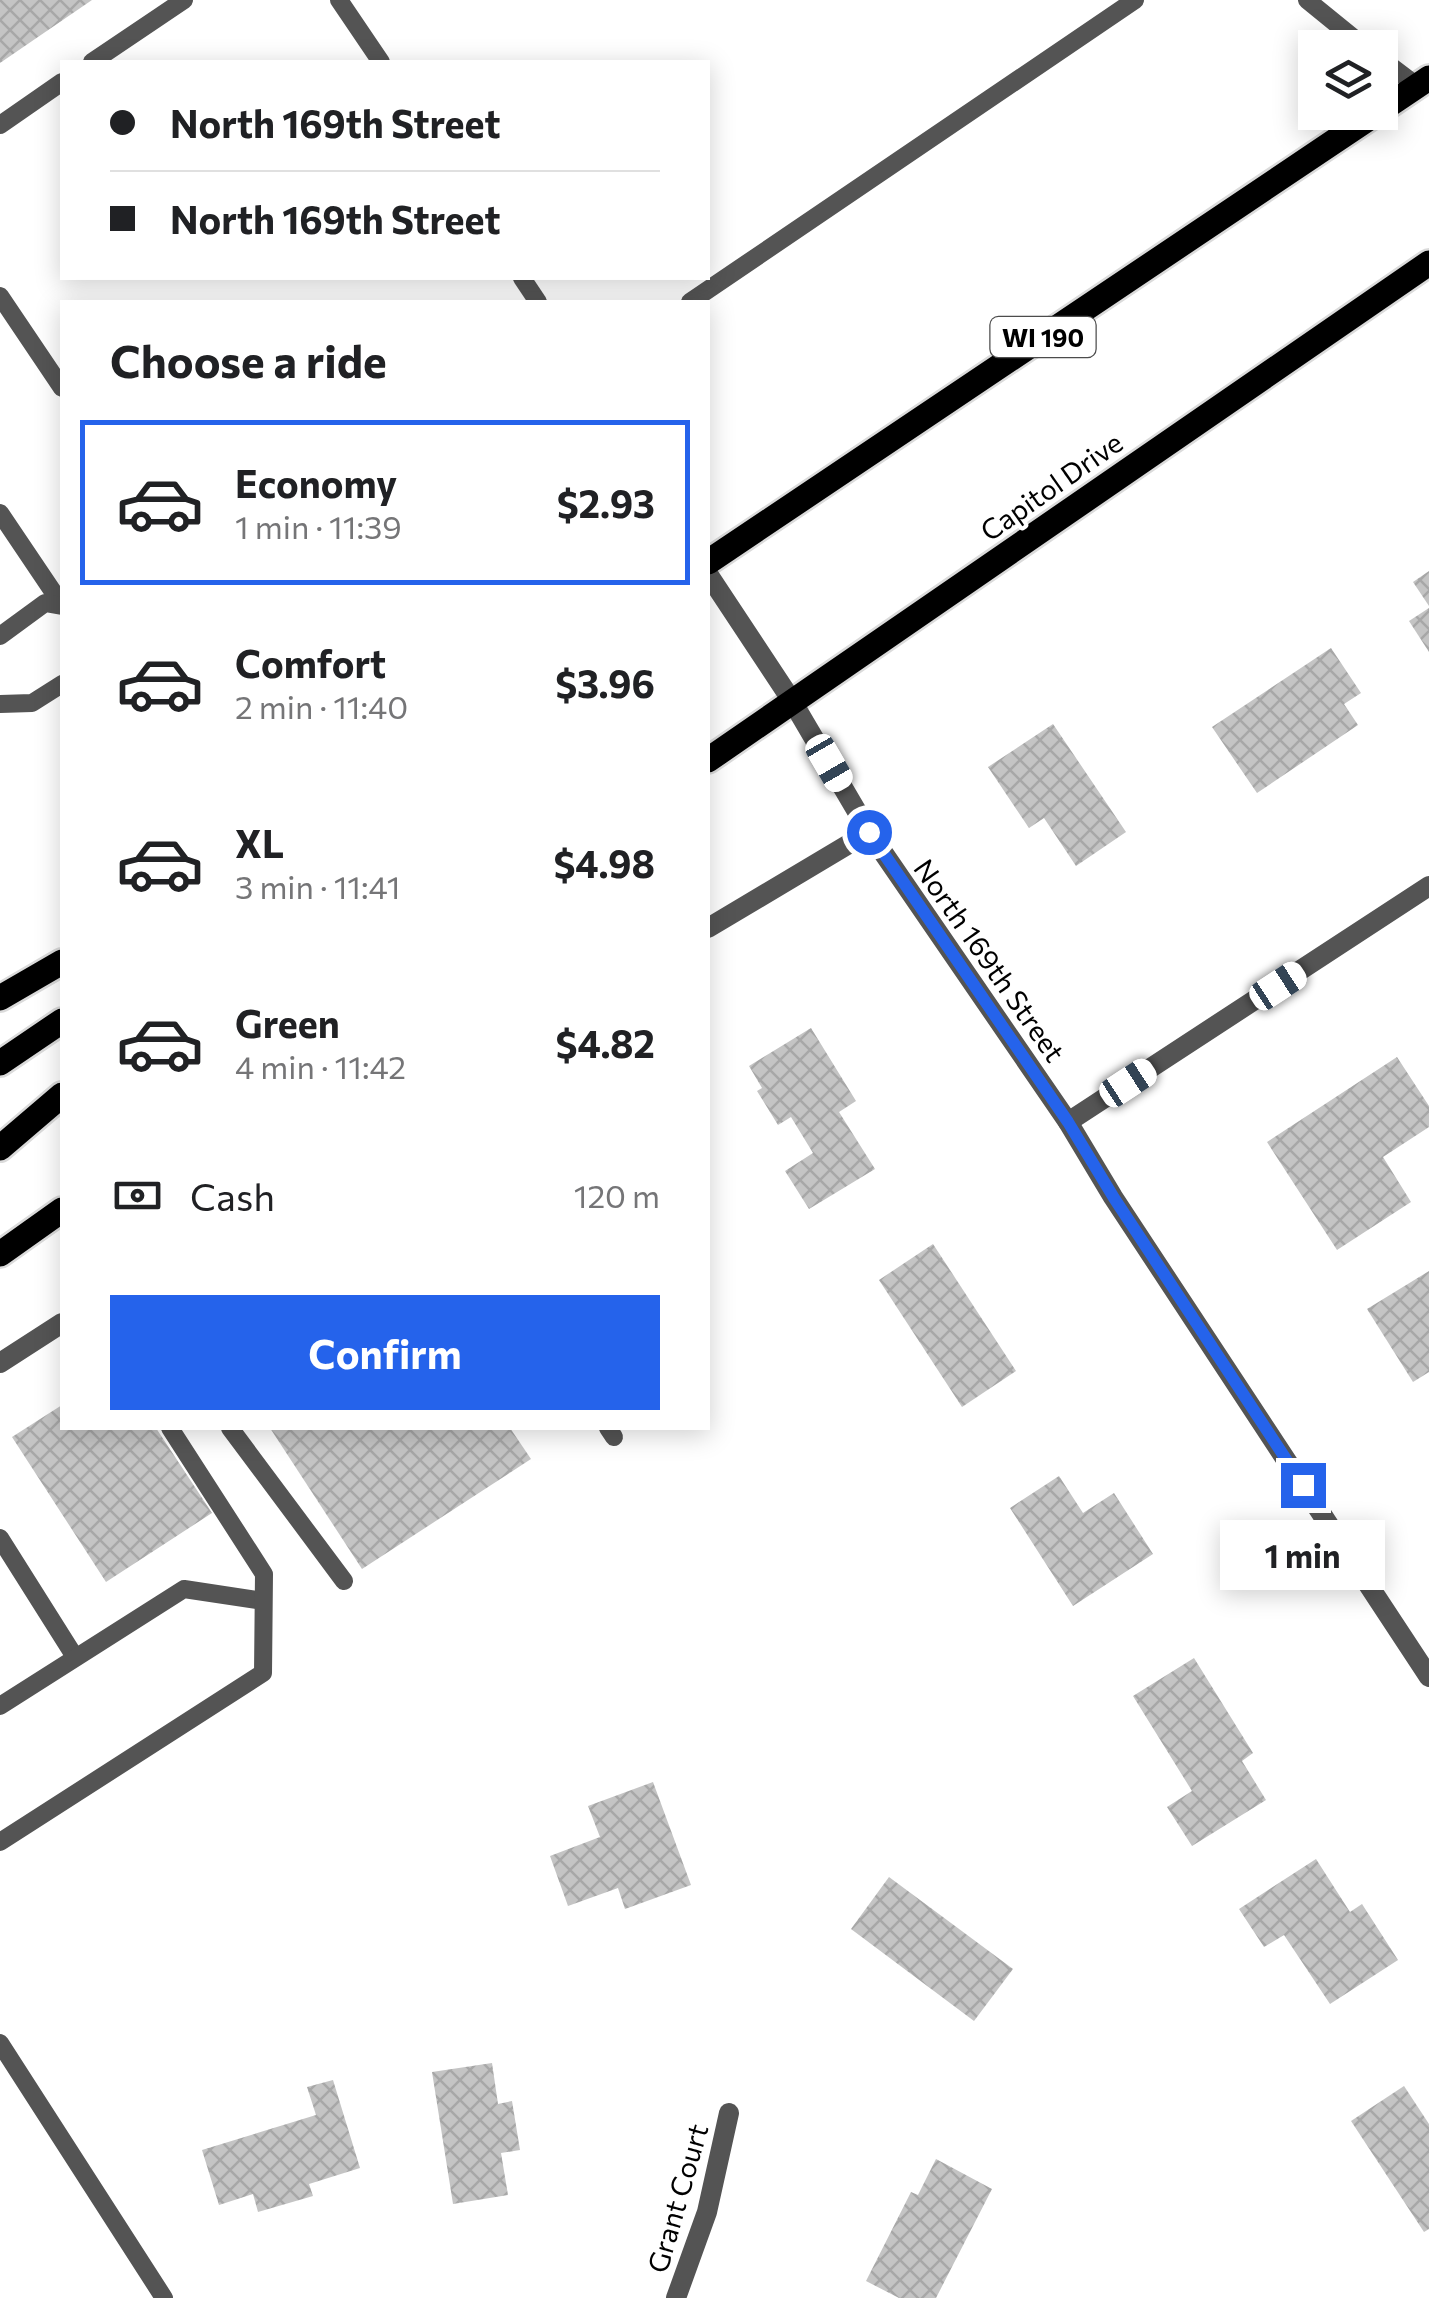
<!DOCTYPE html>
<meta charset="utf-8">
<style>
:root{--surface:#fff;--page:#f2f2f2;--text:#202124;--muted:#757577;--line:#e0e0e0;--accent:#2563eb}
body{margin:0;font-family:Commissioner,sans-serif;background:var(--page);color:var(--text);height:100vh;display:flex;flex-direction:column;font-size:38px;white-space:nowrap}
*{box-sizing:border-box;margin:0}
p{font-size:32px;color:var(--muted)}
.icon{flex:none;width:55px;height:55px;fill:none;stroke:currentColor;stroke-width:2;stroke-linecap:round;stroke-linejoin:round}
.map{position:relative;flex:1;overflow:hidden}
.sheet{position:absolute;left:60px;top:300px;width:650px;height:1130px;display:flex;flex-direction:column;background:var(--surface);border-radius:0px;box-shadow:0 5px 25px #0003}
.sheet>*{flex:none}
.top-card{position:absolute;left:60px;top:60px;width:650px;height:220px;border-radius:0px;box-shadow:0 5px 25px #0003;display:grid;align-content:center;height:220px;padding:0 50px;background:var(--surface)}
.tools{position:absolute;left:1298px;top:30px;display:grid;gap:20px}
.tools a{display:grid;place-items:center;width:100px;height:100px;border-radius:0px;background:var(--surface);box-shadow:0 5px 25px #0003;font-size:50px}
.end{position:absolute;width:45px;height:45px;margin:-22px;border:12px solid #2563eb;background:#fff;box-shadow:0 0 0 5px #fff}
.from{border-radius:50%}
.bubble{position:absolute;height:70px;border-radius:0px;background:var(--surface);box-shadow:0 5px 25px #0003;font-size:32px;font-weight:700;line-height:70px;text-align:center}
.car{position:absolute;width:30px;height:60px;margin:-30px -15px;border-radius:12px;box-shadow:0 0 8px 2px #0007;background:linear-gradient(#fff 24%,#345 0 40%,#fff 0 76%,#345 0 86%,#fff 0)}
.top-card b{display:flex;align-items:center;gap:35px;height:95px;font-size:38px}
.top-card b+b{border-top:2px solid var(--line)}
.top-card i{width:25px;height:25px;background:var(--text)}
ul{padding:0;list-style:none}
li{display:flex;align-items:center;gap:30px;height:165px;margin:0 20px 15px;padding:0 30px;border:5px solid transparent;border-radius:0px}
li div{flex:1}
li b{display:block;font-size:38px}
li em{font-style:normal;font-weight:700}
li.selected{border-color:var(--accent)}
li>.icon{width:90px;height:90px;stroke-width:1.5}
h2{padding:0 50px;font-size:45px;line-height:120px}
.pay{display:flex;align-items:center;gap:25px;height:110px;padding:0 50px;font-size:38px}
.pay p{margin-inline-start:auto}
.primary-button{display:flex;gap:20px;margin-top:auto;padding:20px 50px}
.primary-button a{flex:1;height:115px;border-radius:0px;background:var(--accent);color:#fff;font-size:40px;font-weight:700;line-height:115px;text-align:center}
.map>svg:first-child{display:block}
</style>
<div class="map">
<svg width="1429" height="2298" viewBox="0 0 1429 2298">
<defs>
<pattern id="building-cross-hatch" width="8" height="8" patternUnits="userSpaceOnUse" patternTransform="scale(2.5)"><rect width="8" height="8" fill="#c4c4c4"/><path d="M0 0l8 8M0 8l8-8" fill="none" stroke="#a7a7a7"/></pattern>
</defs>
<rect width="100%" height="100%" fill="#fff"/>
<g fill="url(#building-cross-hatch)">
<polygon points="0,0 92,0 0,63"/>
<polygon points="1429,571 1429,606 1413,582"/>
<polygon points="1429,608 1429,652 1409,621"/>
<polygon points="1331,648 1361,693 1344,704 1358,725 1257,793 1212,727"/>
<polygon points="1053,724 1126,832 1076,866 1044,818 1029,828 988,767"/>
<polygon points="811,1028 856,1101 839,1112 875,1169 809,1209 785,1171 813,1153 791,1117 778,1125 757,1091 762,1088 749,1066"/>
<polygon points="1397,1057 1429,1106 1429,1127 1383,1157 1411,1202 1337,1250 1267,1142"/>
<polygon points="933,1244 1016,1371 962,1407 879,1280"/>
<polygon points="1429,1271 1429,1372 1413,1382 1367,1309"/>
<polygon points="62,1405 62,1428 156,1428 212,1513 106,1582 12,1437"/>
<polygon points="270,1428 510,1428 531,1459 362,1569"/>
<polygon points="1059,1476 1083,1513 1114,1493 1153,1554 1073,1606 1010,1508"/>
<polygon points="1194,1658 1253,1753 1242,1761 1266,1800 1192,1846 1167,1807 1192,1791 1133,1696"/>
<polygon points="653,1782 691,1885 625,1909 618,1888 568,1906 550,1856 600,1837 588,1806"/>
<polygon points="1316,1859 1350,1912 1362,1904 1398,1960 1330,2004 1284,1935 1264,1947 1239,1909"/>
<polygon points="889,1877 1013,1969 974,2021 851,1929"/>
<polygon points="492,2063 498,2104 512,2101 520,2150 501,2153 508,2195 453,2204 432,2072"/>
<polygon points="333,2080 360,2168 309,2184 313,2196 258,2212 253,2194 219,2205 202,2150 316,2115 307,2087"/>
<polygon points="1404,2086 1429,2124 1429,2229 1424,2232 1351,2121"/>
<polygon points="936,2159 992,2189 936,2298 899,2298 866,2281 911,2192 918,2195"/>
</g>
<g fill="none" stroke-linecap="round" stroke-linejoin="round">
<g stroke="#dbdbdb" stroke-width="30">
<g id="primary">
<polyline points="1380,111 1429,78"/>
<polyline points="708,562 1378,112"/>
<polyline points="708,760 1429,263"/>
<polyline points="0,998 62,962"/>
<polyline points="0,1063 62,1021"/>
<polyline points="0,1148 62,1095"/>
<polyline points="0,1254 62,1210"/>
</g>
</g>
<g stroke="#545454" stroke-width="18">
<polyline points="339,0 381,62"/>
<polyline points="1307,0 1366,48"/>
<polyline points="1380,58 1417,86"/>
<polyline points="92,62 184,0"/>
<polyline points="0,125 62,82"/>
<polyline points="522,278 538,302"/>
<polyline points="0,296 62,388"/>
<polyline points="690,302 1135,0"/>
<polyline points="0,513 62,605"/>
<polyline points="0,636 45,603 62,606"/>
<polyline points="0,704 32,703 62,684"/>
<polyline points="230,1428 344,1581"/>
<polyline points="608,1428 614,1437"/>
<polyline points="0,1538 75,1657"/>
<polyline points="0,1706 184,1589 263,1601"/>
<polyline points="0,1842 263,1673 264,1574 170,1428"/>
<polyline points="0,2043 164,2298"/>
</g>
<g stroke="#545454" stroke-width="20">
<polyline points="708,574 792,701 869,832 1068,1122 1113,1197 1429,1677"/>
<polyline points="708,928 869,832"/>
<polyline points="1068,1122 1429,886"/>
<polyline points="0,1363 62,1323"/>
<polyline points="676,2298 707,2212 729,2113"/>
</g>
<use href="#primary" stroke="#000" stroke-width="25"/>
</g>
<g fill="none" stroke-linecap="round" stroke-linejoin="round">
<polyline stroke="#2563eb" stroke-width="12" points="869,832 1068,1122 1114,1198 1303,1485"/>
</g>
<g text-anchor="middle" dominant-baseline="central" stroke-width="8" stroke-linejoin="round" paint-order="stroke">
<rect fill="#fff" stroke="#4c4c4c" stroke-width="2.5" x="990.5" y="317" width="105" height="40" rx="8"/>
<g font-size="25" font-weight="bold" fill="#000">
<text x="1043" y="337">WI 190</text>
</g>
<g font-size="28" fill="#000" stroke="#fff">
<text transform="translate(1051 486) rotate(-35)">Capitol Drive</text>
<text transform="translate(990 960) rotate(55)">North 169th Street</text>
<text transform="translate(677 2198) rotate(-74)">Grant Court</text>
</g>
</g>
</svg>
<div class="tools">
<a><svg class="icon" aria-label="layers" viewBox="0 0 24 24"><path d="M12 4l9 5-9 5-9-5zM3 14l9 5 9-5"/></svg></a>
</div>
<i class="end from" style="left:869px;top:832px"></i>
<i class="end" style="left:1303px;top:1485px"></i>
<div class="bubble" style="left:1220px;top:1520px;width:165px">1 min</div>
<i class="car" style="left:829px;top:763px;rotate:150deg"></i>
<i class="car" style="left:1278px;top:986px;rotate:57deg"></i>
<i class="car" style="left:1128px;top:1083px;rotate:57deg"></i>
<div class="top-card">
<b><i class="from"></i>North 169th Street</b>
<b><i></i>North 169th Street</b>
</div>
<section class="sheet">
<h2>Choose a ride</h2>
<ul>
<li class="selected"><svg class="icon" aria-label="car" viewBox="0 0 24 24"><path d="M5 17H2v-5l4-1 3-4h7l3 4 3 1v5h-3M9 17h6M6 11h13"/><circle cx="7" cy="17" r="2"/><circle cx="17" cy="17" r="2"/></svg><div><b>Economy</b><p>1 min · 11:39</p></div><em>$2.93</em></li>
<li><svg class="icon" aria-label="car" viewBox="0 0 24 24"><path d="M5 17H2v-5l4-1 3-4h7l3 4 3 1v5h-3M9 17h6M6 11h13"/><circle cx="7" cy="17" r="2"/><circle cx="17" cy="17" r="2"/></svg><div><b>Comfort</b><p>2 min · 11:40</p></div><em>$3.96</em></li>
<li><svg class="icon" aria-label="car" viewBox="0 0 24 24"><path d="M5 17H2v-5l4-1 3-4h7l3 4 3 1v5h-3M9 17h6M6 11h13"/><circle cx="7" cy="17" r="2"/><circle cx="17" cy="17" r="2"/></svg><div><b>XL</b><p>3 min · 11:41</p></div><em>$4.98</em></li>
<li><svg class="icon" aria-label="car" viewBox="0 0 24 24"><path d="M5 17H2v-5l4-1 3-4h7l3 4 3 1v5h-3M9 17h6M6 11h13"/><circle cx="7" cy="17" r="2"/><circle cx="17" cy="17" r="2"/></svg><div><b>Green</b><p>4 min · 11:42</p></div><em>$4.82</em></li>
</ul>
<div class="pay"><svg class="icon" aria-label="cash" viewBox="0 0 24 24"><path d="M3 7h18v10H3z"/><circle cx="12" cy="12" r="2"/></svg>Cash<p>120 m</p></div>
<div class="primary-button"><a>Confirm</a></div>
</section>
</div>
